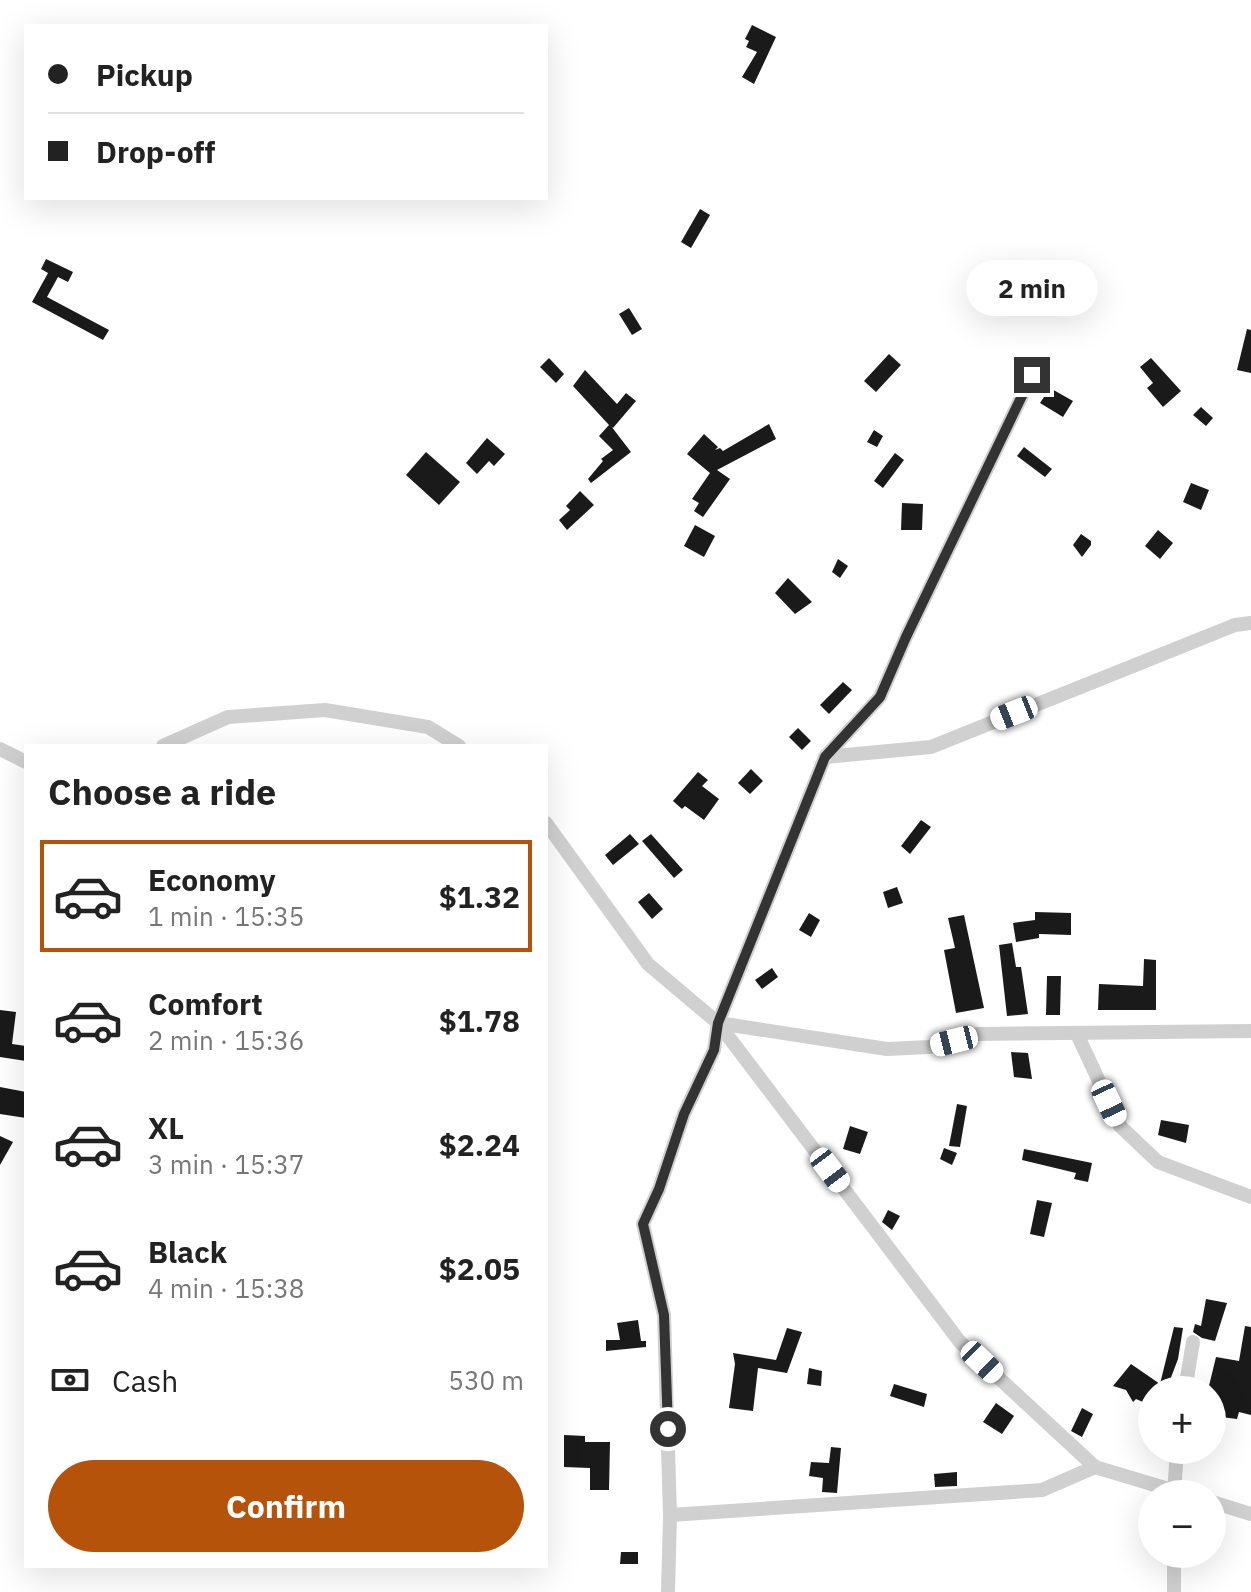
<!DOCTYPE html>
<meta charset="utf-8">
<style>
:root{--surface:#fff;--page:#f2f2f2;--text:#222;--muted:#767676;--line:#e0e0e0;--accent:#b45309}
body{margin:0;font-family:"IBM Plex Sans",sans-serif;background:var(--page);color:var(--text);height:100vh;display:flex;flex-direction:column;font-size:30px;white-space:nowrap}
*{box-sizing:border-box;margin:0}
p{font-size:26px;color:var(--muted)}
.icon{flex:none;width:44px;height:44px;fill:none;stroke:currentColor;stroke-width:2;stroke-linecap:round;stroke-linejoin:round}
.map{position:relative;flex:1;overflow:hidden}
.side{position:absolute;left:24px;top:744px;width:524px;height:824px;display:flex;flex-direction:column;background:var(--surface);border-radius:0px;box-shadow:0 8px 32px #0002}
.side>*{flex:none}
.banner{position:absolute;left:24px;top:24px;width:524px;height:176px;border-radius:0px;box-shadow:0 8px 32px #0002;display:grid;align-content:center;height:176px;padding:0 24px;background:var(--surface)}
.buttons{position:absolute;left:1138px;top:1376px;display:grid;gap:16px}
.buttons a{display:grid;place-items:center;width:88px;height:88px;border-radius:50%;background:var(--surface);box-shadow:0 8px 32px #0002;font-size:40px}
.end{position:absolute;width:36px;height:36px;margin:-18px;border:10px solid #333;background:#fff;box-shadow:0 0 0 4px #fff}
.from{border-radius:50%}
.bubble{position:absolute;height:56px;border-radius:28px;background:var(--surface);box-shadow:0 8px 32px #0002;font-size:26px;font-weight:700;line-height:56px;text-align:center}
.car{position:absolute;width:24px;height:48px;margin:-24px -12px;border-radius:10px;box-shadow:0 0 6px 2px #0007;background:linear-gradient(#fff 24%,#345 0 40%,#fff 0 76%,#345 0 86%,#fff 0)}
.banner b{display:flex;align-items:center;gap:28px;height:76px;font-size:30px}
.banner b+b{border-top:2px solid var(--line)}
.banner i{width:20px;height:20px;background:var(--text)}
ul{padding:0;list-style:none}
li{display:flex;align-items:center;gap:24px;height:112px;margin:0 16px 12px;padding:0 8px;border:4px solid transparent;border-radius:0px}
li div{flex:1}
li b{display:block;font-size:30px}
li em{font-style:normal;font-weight:700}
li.on{border-color:var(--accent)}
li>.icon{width:72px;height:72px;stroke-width:1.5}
h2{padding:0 24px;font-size:36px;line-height:96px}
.pay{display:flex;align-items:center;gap:20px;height:88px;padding:0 24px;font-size:30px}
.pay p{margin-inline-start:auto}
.button{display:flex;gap:16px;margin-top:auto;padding:16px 24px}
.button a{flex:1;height:92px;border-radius:48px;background:var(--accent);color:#fff;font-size:32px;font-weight:700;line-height:92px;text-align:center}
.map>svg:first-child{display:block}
</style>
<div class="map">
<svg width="1251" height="1592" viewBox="0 0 1251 1592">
<rect width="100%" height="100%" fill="#fff"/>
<g fill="#1a1a1a">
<polygon points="752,25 776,37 754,84 742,77 757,52 746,47 749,41 745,39"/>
<polygon points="700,209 710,215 691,248 681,242"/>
<polygon points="46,259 73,272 68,282 58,277 47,297 109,330 103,340 32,302 48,273 41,269"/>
<polygon points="629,308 642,329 632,335 619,314"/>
<polygon points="1247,329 1251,330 1251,373 1237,370"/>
<polygon points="889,354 901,365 876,392 864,381"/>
<polygon points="549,358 564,374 556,383 540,367"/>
<polygon points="1151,358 1181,391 1163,407 1147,388 1153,383 1140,367"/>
<polygon points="585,370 617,404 626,393 636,401 613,428 611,426 631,452 591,483 588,479 603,461 601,459 613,450 599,436 609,425 573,386"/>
<polygon points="1050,388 1073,401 1063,417 1040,403"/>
<polygon points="1201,407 1213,418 1206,426 1193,415"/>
<polygon points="769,424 776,439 717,470 730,479 703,517 694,511 699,503 692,499 710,473 687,454 704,434 718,447 715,450 720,448 723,451"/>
<polygon points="874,430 883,436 877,447 867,442"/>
<polygon points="487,438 505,454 494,466 489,461 477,474 466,463"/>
<polygon points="1024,447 1052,469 1045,477 1017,456"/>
<polygon points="426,452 460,482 439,505 406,475"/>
<polygon points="895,453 904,460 883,488 874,481"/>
<polygon points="1191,483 1209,490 1201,510 1183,502"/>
<polygon points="580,491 594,505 567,530 559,520 570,510 566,506"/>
<polygon points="902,503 923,504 922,530 901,530"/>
<polygon points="695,525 715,536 704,557 684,546"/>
<polygon points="1158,530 1173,543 1160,559 1145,546"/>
<polygon points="1081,534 1091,541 1091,545 1082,557 1073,545"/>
<polygon points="838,559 848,566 840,578 832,572"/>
<polygon points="788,578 812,602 795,614 775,593"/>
<polygon points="843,682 852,690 829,714 820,705"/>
<polygon points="798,728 811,741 802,750 789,737"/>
<polygon points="751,769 763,781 750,794 738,783"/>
<polygon points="698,772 708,780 702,786 719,799 704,820 685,806 682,809 673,801"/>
<polygon points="921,820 931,827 910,854 901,846"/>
<polygon points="630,834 639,844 613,865 605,855"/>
<polygon points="651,834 683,870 674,878 642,841"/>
<polygon points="897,887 903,903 888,908 883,892"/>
<polygon points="649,893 663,909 652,919 638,902"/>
<polygon points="1035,912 1071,913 1071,935 1039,934 1039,938 1016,942 1013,923 1035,920"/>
<polygon points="809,913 820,920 811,937 799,930"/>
<polygon points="964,915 984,1008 956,1013 944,950 955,948 948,918"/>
<polygon points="1012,943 1016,967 1021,967 1028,1014 1007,1016 999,945"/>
<polygon points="1144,959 1156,960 1156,1010 1098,1010 1099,984 1143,986"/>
<polygon points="772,968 778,977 762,989 755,980"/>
<polygon points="1047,976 1061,976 1060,1015 1046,1015"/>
<polygon points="0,1010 16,1012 12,1044 26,1046 26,1061 0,1057"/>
<polygon points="1011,1052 1028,1053 1032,1079 1014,1077"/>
<polygon points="0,1087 26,1092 26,1118 0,1114"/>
<polygon points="957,1104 967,1106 960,1147 949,1146"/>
<polygon points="1161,1120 1189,1125 1186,1143 1158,1135"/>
<polygon points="850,1126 868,1132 860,1154 843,1149"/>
<polygon points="0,1136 13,1142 0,1165"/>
<polygon points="944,1148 957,1153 952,1165 940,1159"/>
<polygon points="1024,1149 1092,1163 1088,1182 1074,1179 1076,1173 1022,1160"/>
<polygon points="1037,1200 1052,1203 1044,1237 1030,1234"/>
<polygon points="888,1210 900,1216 892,1230 882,1222"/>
<polygon points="1206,1299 1227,1303 1215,1341 1202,1338 1193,1332 1195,1324 1201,1326"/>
<polygon points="638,1320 641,1341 646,1341 646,1347 606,1351 606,1340 620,1340 617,1323"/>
<polygon points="1245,1326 1251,1327 1251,1415 1239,1412 1237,1419 1221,1417 1222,1414 1212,1411 1212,1390 1208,1390 1216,1357 1239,1361"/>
<polygon points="1174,1327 1183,1328 1178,1359 1167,1388 1170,1390 1152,1390 1152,1406 1136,1399 1133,1402 1126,1390 1113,1386 1131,1364 1160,1384"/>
<polygon points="787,1328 802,1332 787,1373 758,1368 753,1411 729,1408 735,1364 733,1353 776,1360"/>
<polygon points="809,1368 822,1371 821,1386 807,1384"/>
<polygon points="894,1384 927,1394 924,1407 890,1396"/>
<polygon points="996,1403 1014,1416 1002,1434 983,1422"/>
<polygon points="1082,1408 1093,1414 1082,1437 1071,1431"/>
<polygon points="564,1435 585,1436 585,1442 610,1442 609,1490 590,1490 590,1468 564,1467"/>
<polygon points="831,1447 841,1448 837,1493 822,1492 823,1478 809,1476 811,1462 829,1463"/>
<polygon points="957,1472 957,1486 935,1487 934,1474"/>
<polygon points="621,1552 638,1552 638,1564 620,1564"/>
</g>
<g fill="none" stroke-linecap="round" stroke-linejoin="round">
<g stroke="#d0d0d0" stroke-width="14">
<polyline points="163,746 228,717 325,710 428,727 459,746"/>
<polyline points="0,749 26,762"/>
<polyline points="825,757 931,747 1235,625 1251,623"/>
<polyline points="546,823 648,964 718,1023 714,1050 684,1114 659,1189 643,1224 664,1315 670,1515 668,1592"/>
<polyline points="718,1023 825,757 880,697 906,637 1032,375"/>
<polyline points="718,1023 960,1342 1095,1467 1185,1494"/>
<polyline points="718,1023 887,1049 929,1047 978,1034 1251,1031"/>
<polyline points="1077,1034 1120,1126 1158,1162 1251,1197"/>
<polyline points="1185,1390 1193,1342"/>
<polyline points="1174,1494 1177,1450"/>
<polyline points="1212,1502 1251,1514"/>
<polyline points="670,1515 1042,1490 1095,1467"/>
<polyline points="1174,1592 1174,1554"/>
</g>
</g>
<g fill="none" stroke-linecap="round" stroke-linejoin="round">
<polyline stroke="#333" stroke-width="10" points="668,1429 664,1315 643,1224 659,1189 684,1114 714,1050 718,1023 825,757 880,697 906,637 1032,375"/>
</g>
</svg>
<div class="buttons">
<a>+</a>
<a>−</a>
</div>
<i class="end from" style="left:668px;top:1429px"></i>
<i class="end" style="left:1032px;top:375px"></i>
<div class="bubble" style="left:966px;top:260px;width:132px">2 min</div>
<i class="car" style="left:1014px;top:713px;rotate:248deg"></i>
<i class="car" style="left:954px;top:1041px;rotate:256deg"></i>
<i class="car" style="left:1109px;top:1103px;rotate:155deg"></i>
<i class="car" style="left:830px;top:1170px;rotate:143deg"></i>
<i class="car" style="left:982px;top:1362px;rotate:134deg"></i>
<div class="banner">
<b><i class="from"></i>Pickup</b>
<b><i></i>Drop-off</b>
</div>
<section class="side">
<h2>Choose a ride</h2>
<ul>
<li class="on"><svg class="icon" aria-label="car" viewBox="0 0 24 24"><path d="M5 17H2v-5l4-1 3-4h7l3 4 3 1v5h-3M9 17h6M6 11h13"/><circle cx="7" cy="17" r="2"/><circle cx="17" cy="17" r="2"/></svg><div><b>Economy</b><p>1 min · 15:35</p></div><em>$1.32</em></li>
<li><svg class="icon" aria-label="car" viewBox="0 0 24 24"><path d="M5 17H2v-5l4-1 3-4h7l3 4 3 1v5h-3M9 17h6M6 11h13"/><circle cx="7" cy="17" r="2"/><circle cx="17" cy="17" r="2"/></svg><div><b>Comfort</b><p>2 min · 15:36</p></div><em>$1.78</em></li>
<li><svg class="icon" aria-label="car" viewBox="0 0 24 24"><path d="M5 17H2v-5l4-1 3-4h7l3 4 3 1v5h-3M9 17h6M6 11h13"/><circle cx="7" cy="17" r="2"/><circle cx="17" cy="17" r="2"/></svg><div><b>XL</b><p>3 min · 15:37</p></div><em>$2.24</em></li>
<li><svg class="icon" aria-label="car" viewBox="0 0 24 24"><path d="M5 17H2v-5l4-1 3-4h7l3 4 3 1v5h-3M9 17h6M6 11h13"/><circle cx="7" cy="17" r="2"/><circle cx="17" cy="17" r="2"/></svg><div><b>Black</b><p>4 min · 15:38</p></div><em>$2.05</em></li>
</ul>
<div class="pay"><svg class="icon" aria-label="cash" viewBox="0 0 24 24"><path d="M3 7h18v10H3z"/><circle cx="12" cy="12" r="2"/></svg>Cash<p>530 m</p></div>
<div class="button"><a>Confirm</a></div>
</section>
</div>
